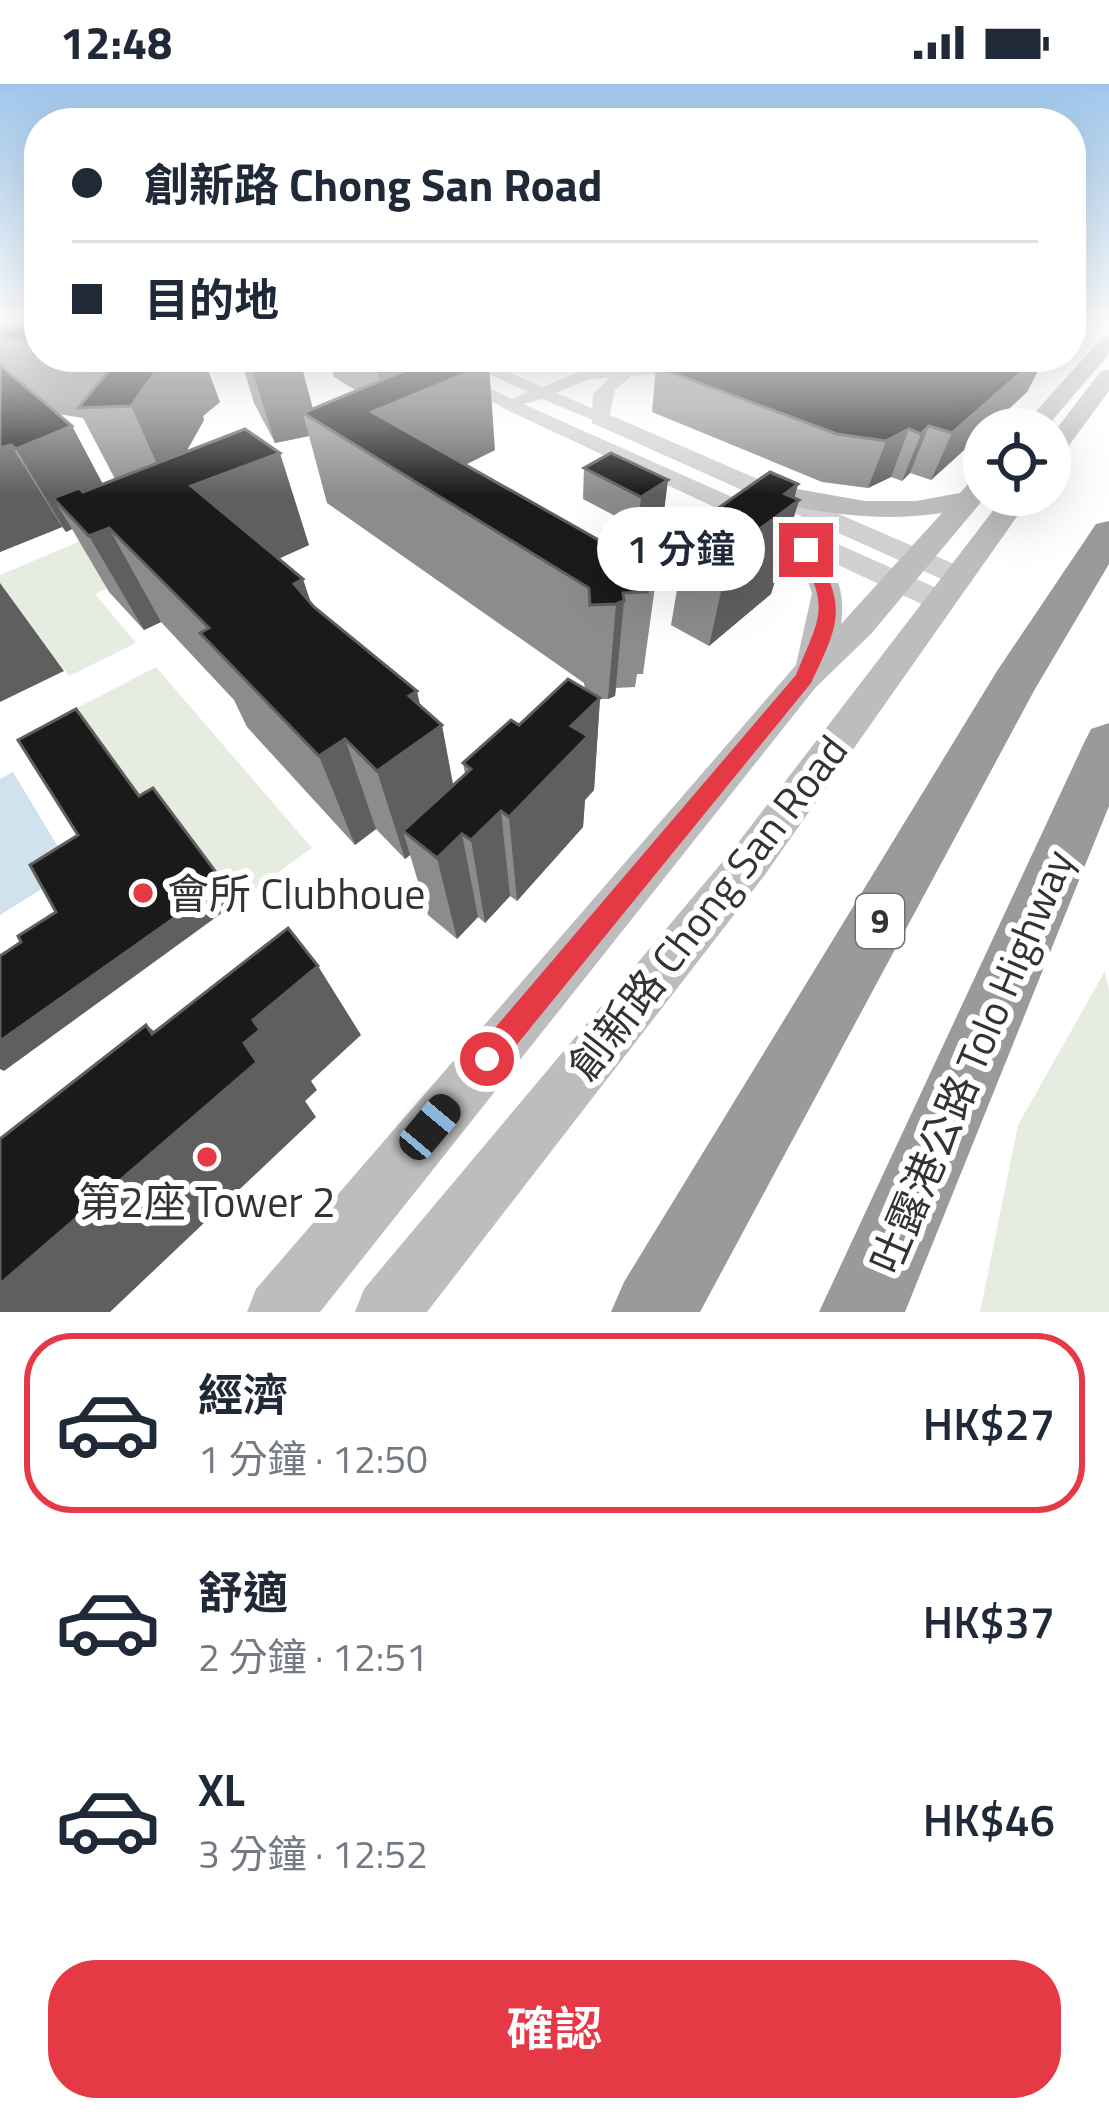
<!DOCTYPE html>
<html lang="zh-TW">
<meta charset="utf-8">
<style>
:root{--surface:#fff;--page:#f6f6f7;--text:#1f2937;--muted:#747a83;--line:#e0e1e3;--accent:#e63946}
body{margin:0;font-family:"Titillium Web","Noto Sans TC",sans-serif;background:var(--page);color:var(--text);height:100vh;display:flex;flex-direction:column;font-size:45px;white-space:nowrap}
*{box-sizing:border-box;margin:0}
p{font-size:39px;color:var(--muted)}
.icon{flex:none;width:66px;height:66px;fill:none;stroke:currentColor;stroke-width:2;stroke-linecap:round;stroke-linejoin:round}
.map{position:relative;height:1228px;overflow:hidden}
.side{display:flex;flex-direction:column;background:var(--surface);flex:1}
.side>*{flex:none}
.banner{position:absolute;left:24px;top:24px;width:1062px;height:264px;border-radius:48px;box-shadow:0 12px 48px #0002;display:grid;align-content:center;height:264px;padding:0 48px;background:var(--surface)}
.fabs{position:absolute;left:963px;top:324px;display:grid;gap:24px}
.fabs a{display:grid;place-items:center;width:108px;height:108px;border-radius:50%;background:var(--surface);box-shadow:0 12px 48px #0002;font-size:60px}
.end{position:absolute;width:54px;height:54px;margin:-27px;border:15px solid #e63946;background:#fff;box-shadow:0 0 0 6px #fff}
.from{border-radius:50%}
.bubble{position:absolute;height:84px;border-radius:42px;background:var(--surface);box-shadow:0 12px 48px #0002;font-size:39px;font-weight:600;line-height:84px;text-align:center}
.car{position:absolute;width:36px;height:72px;margin:-36px -18px;border-radius:15px;box-shadow:0 0 9px 3px #0007;background:linear-gradient(#222 24%,#8ab4d8 0 40%,#222 0 76%,#8ab4d8 0 86%,#222 0)}
.banner b{display:flex;align-items:center;gap:42px;height:114px;font-size:45px}
.banner b+b{border-top:3px solid var(--line)}
.banner i{width:30px;height:30px;background:var(--text)}
ul{padding:21px 0 0;list-style:none}
li{display:flex;align-items:center;gap:36px;height:180px;margin:0 24px 18px;padding:0 24px;border:6px solid transparent;border-radius:48px}
li div{flex:1}
li b{display:block;font-size:45px}
li em{font-style:normal;font-weight:600}
li.active{border-color:var(--accent)}
li>.icon{width:108px;height:108px;stroke-width:1.5}
.button{display:flex;gap:24px;margin-top:auto;padding:24px 48px}
.button a{flex:1;height:138px;border-radius:48px;background:var(--accent);color:#fff;font-size:48px;font-weight:600;line-height:138px;text-align:center}
.status{display:flex;justify-content:space-between;align-items:center;height:84px;padding:0 60px;background:var(--surface);direction:ltr}
.status svg{height:33px;fill:currentColor}
.map>svg:first-child{display:block}
</style>
<div class="status"><b>12:48</b><svg viewBox="0 0 49 12"><path d="M0 12V9h3v3zM5 12V6h3v6zM10 12V3h3v9zM15 12V0h3v12zM26 1h20v11H26zM47 4h2v5h-2z"/></svg></div>
<div class="map">
<svg width="1109" height="1228" viewBox="0 0 1109 1228">
<rect width="100%" height="100%" fill="#fff"/>
<g fill="#e6ecdf">
<polygon points="283,424 95,510 136,559 69,592 29,540 0,553 0,491 135,434"/>
<polygon points="156,583 312,764 237,818 168,725 155,733 77,624"/>
<polygon points="1105,887 1109,906 1109,1228 980,1228 1018,1041"/>
</g>
<polygon fill="#cfe2ee" points="13,688 72,786 0,831 0,695"/>
<g fill="none" stroke-linecap="round" stroke-linejoin="round">
<polygon fill="#d0d0d0" fill-rule="evenodd" points="403,273 423,273 512,315 528,308 453,273 474,273 542,303 586,285 689,278 697,283 689,288 589,295 556,309 606,330 609,334 600,339 542,315 506,325"/>
<g fill="#d0d0d0" fill-rule="evenodd">
<polygon points="624,280 641,284 615,306 610,331 968,486 972,492 968,498 948,498 592,339 593,310"/>
<polygon points="512,315 950,510 954,517 940,526 930,524 505,325 502,321"/>
</g>
<g fill="#bdbdbd" fill-rule="evenodd">
<polygon points="1109,252 1109,270 1045,345 1020,345 1102,254"/>
<polygon points="1109,286 1109,307 1059,375 1050,377 1050,353 1101,287"/>
<path d="M984,390L987,411L871,550L816,603L320,1228H247L256,1205L796,581L812,509L802,482L775,448L779,442H799C827,472 848,498 841,540L942,429C876,439 817,429 754,413L750,407L754,401L763,399L865,417H916L960,409L975,392Z"/>
<polygon points="1005,411 1032,411 764,792 427,1228 355,1228 364,1205 734,764"/>
</g>
<g fill="#9a9a9a" fill-rule="evenodd">
<polygon points="1109,437 1109,480 1035,605 700,1228 611,1228 624,1198 997,587 1096,440"/>
<polygon points="1109,639 1109,722 905,1228 819,1228 1084,659 1091,645"/>
</g>
</g>
<g fill="#8c8c8c" fill-rule="evenodd">
<path d="M0,239H39V273H203L220,318L203,332L204,336L186,368L309,461L278,475L312,521L421,623L453,701L465,690L463,679L519,641L585,605L584,599L327,419L309,352L275,359L254,319L240,273H299L313,325L357,307L334,293L329,273H412L413,283L495,366L465,381L656,495L643,590H637L635,603L616,604L615,612L608,615H600L594,706L585,716L583,743L517,817L510,812L485,839L478,833L457,855L428,831L410,771L405,775L376,745L355,761L247,643L234,616L161,538L144,546L109,508L72,445L66,448L62,443L0,468ZM58,330L83,334L115,395L103,400L72,342Z"/>
<polygon points="713,273 1045,273 1027,308 987,345 984,345 984,348 931,396 910,389 902,397 891,393 868,404 822,398 652,328 656,283"/>
<polygon points="611,369 664,428 638,444 583,415 584,384"/>
<polygon points="798,400 794,414 799,416 771,510 709,562 671,541 687,446"/>
</g>
<g fill="#5f5f5f">
<polygon points="165,273 203,273 220,318 203,332 204,336 167,402 131,322"/>
<polygon points="282,273 299,273 316,337 303,329 309,352 275,359 250,279"/>
<polygon points="375,273 412,273 417,309 489,280 495,366 422,402 372,328 384,323"/>
<polygon points="1039,273 1045,273 1027,308 987,345 984,345 984,348 931,396 952,349"/>
<polygon points="72,342 115,424 53,414 72,445 66,448 16,365"/>
<polygon points="929,342 910,389 902,397 921,350"/>
<polygon points="909,345 891,393 868,404 886,357"/>
<polygon points="11,361 62,443 0,468 0,364"/>
<polygon points="280,369 309,461 231,496 191,402"/>
<polygon points="668,396 664,428 638,444 641,413"/>
<polygon points="798,400 793,420 799,416 771,510 709,562 730,467 785,410"/>
<polygon points="109,444 161,538 144,546 89,452"/>
<polygon points="303,495 335,591 294,500"/>
<polygon points="0,499 64,587 0,618"/>
<polygon points="624,517 615,612 608,615 616,520"/>
<polygon points="417,607 427,652 442,641 459,732 403,747 410,771 405,775 377,687 409,612"/>
<polygon points="600,614 594,706 585,716 583,743 517,817 509,733 571,642"/>
<polygon points="345,655 376,745 355,761 319,672"/>
<polygon points="501,727 510,812 485,839 471,756"/>
<polygon points="462,750 478,833 457,855 437,774"/>
<polygon points="224,799 237,818 4,987 0,985 0,957"/>
<polygon points="318,882 361,951 311,997 317,1006 305,1017 316,1033 110,1228 0,1228 0,1200 152,950 146,941 225,1001 253,936"/>
</g>
<g fill="#1a1a1a" stroke="#5f5f5f" stroke-width="3">
<polygon points="0,239 39,239 39,257 0,253"/>
<polygon points="120,273 166,273 131,322 78,324"/>
<polygon points="246,273 282,273 250,279"/>
<polygon points="437,273 474,273 489,280 372,328 627,472 653,472 656,495 645,495 647,508 623,509 624,517 616,520 590,521 589,504 303,329"/>
<polygon points="677,273 709,273 722,277 721,273 1039,273 952,349 929,342 921,350 909,345 886,357 837,350 656,283"/>
<polygon points="0,281 72,342 16,365 11,361 0,364"/>
<polygon points="245,345 280,369 191,402 303,495 294,500 314,523 417,607 409,612 442,641 377,687 345,655 319,672 200,549 209,544 109,444 89,452 53,414 79,404 83,408"/>
<polygon points="611,369 668,396 641,413 584,384"/>
<polygon points="770,388 798,400 785,410 799,416 730,467 687,446"/>
<polygon points="568,595 600,614 571,642 588,652 509,733 501,727 471,756 462,750 437,774 403,747 471,685 463,679 511,636 519,641"/>
<polygon points="76,625 139,712 153,704 224,799 0,957 0,872 21,858 18,852 56,828 30,781 78,751 18,656"/>
<polygon points="288,844 318,882 253,936 260,946 244,959 257,978 0,1200 0,1055 146,941 152,950"/>
</g>
<linearGradient id="sky" x2="0" y2="1"><stop stop-color="#9ec6ea"/><stop offset="0.58" stop-color="#fff"/><stop offset="1" stop-color="#fff" stop-opacity="0"/></linearGradient>
<rect width="1109" height="411" fill="url(#sky)"/>
<path fill="#e63946" d="M806,461L811,462C848,522 840,538 811,599L497,985L487,989L477,985L472,975L477,965L796,591C820,532 831,525 798,466Z"/>
<g fill="#e63946" stroke="#fff" stroke-width="4.5">
<circle cx="143" cy="809" r="12"/>
<circle cx="207" cy="1073" r="12"/>
</g>
<g text-anchor="middle" dominant-baseline="central" stroke-width="12" stroke-linejoin="round" paint-order="stroke">
<rect fill="#fff" stroke="#707070" stroke-width="3" x="856" y="810" width="48" height="54" rx="9"/>
<g font-size="33" font-weight="bold" fill="#333">
<text x="880" y="837">9</text>
</g>
<g font-size="42" fill="#333" stroke="#fff" text-anchor="start">
<text x="167" y="809">會所 Clubhoue</text>
<text x="207" y="1117" text-anchor="middle">第2座 Tower 2</text>
</g>
<g font-size="42" fill="#333" stroke="#fff">
<text transform="translate(707 823) rotate(-52)">創新路 Chong San Road</text>
<text transform="translate(971 977) rotate(-67)">吐露港公路 Tolo Highway</text>
</g>
</g>
</svg>
<div class="fabs">
<a><svg class="icon" aria-label="locate" viewBox="0 0 24 24"><circle cx="12" cy="12" r="6"/><path d="M12 2v4M12 18v4M2 12h4M18 12h4"/></svg></a>
</div>
<i class="end from" style="left:487px;top:975px"></i>
<i class="end" style="left:806px;top:466px"></i>
<div class="bubble" style="left:597px;top:423px;width:168px">1 分鐘</div>
<i class="car" style="left:430px;top:1043px;rotate:40deg"></i>
<div class="banner">
<b><i class="from"></i>創新路 Chong San Road</b>
<b><i></i>目的地</b>
</div>
</div>
<section class="side">
<ul>
<li class="active"><svg class="icon" aria-label="car" viewBox="0 0 24 24"><path d="M5 17H2v-5l4-1 3-4h7l3 4 3 1v5h-3M9 17h6M6 11h13"/><circle cx="7" cy="17" r="2"/><circle cx="17" cy="17" r="2"/></svg><div><b>經濟</b><p>1 分鐘 · 12:50</p></div><em>HK$27</em></li>
<li><svg class="icon" aria-label="car" viewBox="0 0 24 24"><path d="M5 17H2v-5l4-1 3-4h7l3 4 3 1v5h-3M9 17h6M6 11h13"/><circle cx="7" cy="17" r="2"/><circle cx="17" cy="17" r="2"/></svg><div><b>舒適</b><p>2 分鐘 · 12:51</p></div><em>HK$37</em></li>
<li><svg class="icon" aria-label="car" viewBox="0 0 24 24"><path d="M5 17H2v-5l4-1 3-4h7l3 4 3 1v5h-3M9 17h6M6 11h13"/><circle cx="7" cy="17" r="2"/><circle cx="17" cy="17" r="2"/></svg><div><b>XL</b><p>3 分鐘 · 12:52</p></div><em>HK$46</em></li>
</ul>
<div class="button"><a>確認</a></div>
</section>
